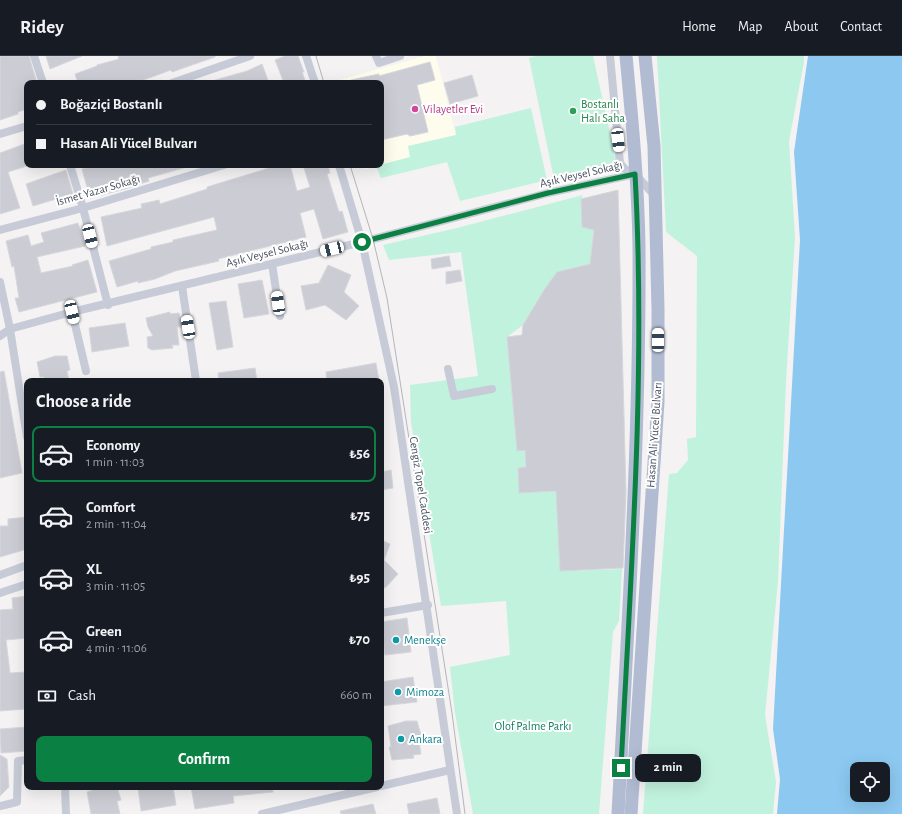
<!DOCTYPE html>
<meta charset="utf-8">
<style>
:root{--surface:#171b24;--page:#242831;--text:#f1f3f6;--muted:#9ea1a6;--line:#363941;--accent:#0b8043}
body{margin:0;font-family:"Alegreya Sans",sans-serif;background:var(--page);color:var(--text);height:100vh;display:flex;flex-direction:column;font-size:15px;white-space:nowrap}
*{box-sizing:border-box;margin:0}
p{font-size:13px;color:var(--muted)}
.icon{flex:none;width:22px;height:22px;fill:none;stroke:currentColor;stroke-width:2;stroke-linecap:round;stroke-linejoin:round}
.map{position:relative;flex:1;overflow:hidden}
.panel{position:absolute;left:24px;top:322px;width:360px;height:412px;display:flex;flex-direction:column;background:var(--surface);border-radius:8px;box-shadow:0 4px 16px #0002}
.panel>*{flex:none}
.top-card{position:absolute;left:24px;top:24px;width:360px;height:88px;border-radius:8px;box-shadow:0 4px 16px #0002;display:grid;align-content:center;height:88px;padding:0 12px;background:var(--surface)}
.controls{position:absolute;left:850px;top:706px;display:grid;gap:8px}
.controls a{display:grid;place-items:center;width:40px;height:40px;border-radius:8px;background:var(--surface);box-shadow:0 4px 16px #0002;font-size:20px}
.end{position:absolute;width:18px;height:18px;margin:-9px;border:5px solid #0b8043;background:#fff;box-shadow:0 0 0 2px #fff}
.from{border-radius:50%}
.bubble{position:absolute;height:28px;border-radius:8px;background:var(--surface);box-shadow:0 4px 16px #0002;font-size:13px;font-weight:700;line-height:28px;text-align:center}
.car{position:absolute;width:12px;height:24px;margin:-12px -6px;border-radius:5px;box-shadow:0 0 3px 1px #0007;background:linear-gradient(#fff 24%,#345 0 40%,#fff 0 76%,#345 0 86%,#fff 0)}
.top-card b{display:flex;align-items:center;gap:14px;height:38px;font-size:15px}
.top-card b+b{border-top:1px solid var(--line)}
.top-card i{width:10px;height:10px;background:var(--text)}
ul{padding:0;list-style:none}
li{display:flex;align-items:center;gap:12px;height:56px;margin:0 8px 6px;padding:0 4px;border:2px solid transparent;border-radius:8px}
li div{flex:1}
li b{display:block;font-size:15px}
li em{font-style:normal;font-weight:700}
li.current{border-color:var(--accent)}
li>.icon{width:36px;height:36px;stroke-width:1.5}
h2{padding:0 12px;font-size:18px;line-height:48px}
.pay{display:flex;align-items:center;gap:10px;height:44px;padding:0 12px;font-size:15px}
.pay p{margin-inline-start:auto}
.action{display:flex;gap:8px;margin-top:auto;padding:8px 12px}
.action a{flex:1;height:46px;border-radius:8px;background:var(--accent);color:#fff;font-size:16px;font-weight:700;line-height:46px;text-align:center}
header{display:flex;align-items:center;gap:24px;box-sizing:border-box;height:56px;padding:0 20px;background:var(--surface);border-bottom:1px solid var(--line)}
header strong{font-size:19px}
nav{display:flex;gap:22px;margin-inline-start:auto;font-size:14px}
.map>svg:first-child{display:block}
</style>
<header>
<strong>Ridey</strong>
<nav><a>Home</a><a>Map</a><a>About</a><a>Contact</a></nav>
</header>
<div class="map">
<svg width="902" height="758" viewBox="0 0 902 758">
<rect width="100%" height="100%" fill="#f4f2f2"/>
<polygon fill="#fdfced" points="425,0 436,0 456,79 409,90 411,101 364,114 362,109 381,109 381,27 340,27 339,24"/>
<g fill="#c1f2dd">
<polygon points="536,0 593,0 617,109 554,123 529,2"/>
<polygon points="657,0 804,0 804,6 789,85 795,181 786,325 778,525 765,659 776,726 773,758 643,758 669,418 677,417 688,404 687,383 696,381 697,200 666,176"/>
<polygon points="531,52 547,124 460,145 447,106 381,122 376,110 410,101 408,90 456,79 455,71"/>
<polygon points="583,139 581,143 582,171 594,174 590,208 557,216 544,234 523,269 507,281 517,394 525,394 526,411 518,412 519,437 556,435 560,515 622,513 619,565 613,576 599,758 473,758 455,657 450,611 510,599 506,545 441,550 411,366 410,329 478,320 461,196 389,204 383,189 457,172"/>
</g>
<path fill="#8cc8f0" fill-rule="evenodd" d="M808,0H902V758H777L780,723L773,673L800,184L794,96ZM857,713H883V739H857Z"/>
<g fill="#cccdd4" stroke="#d6d7dd">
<polygon points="0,0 29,0 37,27 27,27 27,53 18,56 18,58 0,64"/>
<polygon points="46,0 82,0 50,13"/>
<polygon points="118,0 215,0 215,1 172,16 171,14 135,27 78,27 75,18 97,10 97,9 119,3"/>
<polygon points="285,0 298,0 304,16 302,16 306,27 284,27 275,4"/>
<polygon points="430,6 435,24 417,29 428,76 410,80 407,78 381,84 381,27 351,27 351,24 379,18 379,20"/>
<polygon points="262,8 269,27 212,27 212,25 247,15"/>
<polygon points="472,19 478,40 450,48 444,27"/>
<polygon points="27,87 27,110 8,116 20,152 0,158 0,97"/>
<polygon points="97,109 186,109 187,111 148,122 149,125 125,133 90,142 82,113"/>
<polygon points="279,109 290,109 297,135 310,131 303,109 328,109 330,117 327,118 339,156 342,155 348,176 323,183 314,153 300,157 306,181 218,203 219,205 175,215 155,223 138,227 138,225 117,231 109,205 151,193 151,191 173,186 173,184 217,174 214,161 107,190 101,161 142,152 141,148 159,144 160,148 207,133 207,131"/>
<polygon points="66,114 73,138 33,150 26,128"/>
<polygon points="618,134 626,436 623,512 560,515 556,435 519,437 518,412 526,411 525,394 517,395 507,281 522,279 523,269 544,234 557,216 590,208 594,174 582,171 581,143"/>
<polygon points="78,167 85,190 37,201 41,217 73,210 72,209 88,204 97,236 19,256 15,242 19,242 14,210 12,211 6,185 28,179 31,190 44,186 41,177"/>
<polygon points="449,200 451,210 432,213 431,203"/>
<polygon points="328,209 351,219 344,236 359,250 346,264 325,249 306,254 301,230 319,227"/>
<polygon points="460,214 462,225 446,228 446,216"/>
<polygon points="262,224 269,258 244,262 238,228"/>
<polygon points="226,245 233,291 217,294 209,247"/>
<polygon points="170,256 170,258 179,257 182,271 177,271 179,289 172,289 173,292 152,294 148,292 147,281 153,280 148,271 146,262"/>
<polygon points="125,267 129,290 92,296 89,272"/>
<polygon points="55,300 67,300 70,314 67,315 69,325 45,325 44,321 40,321 37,306"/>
<polygon points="376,307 379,325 327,325 326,316"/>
<polygon points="255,312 257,325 219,325 218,317"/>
<polygon points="4,315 22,417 0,422 0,316"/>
<polygon points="391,414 393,432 381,434 381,416"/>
<polygon points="27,461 27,493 0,501 0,470 8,470 8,463"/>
<polygon points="381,484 390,488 384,504 398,518 385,532 381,529"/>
<polygon points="27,540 27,582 6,584 10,617 27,616 27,653 0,655 0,554 13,553 12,542"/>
<polygon points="407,562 411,596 385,599 381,566"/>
<polygon points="413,621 417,646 381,650 381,626"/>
<polygon points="406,665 417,665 421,679 418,680 421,698 413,699 414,702 392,704 389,691 391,691 388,670"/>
<polygon points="27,671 27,695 1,697 0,673"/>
<polygon points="0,699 7,703 9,731 0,740"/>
<polygon points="101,731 117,731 121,744 117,745 120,758 91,758 87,736"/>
<polygon points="138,731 173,731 176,749 141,755"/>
<polygon points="191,731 273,731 273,736 233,740 234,747 195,753"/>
<polygon points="437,742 440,758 409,758 407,748"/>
<polygon points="373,748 376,758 341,758 340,755"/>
</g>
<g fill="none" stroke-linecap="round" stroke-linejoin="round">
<g stroke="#c6cbd7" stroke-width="8">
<polyline points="34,0 43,27"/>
<polyline points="306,0 315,27"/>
<polyline points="376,0 379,7 400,0"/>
<polyline points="610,0 620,107 625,113 635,118 655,140"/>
<polyline points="172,27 250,0"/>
<polyline points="0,78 27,70"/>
<polyline points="70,109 83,152 108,249"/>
<polyline points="339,109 362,186 394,331 457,758"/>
<polyline points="0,174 83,152 224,109"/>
<polyline points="272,208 280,260"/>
<polyline points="0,226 10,273 27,381"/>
<polyline points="182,230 196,325"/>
<polyline points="72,256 86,315"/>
<polyline points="0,280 10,273 72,256 362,186 548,137 635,118"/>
<polyline points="448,313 454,340 492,333"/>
<polyline points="0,519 27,509"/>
<polyline points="0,537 27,528"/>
<polyline points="381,557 428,549"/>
<polyline points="381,730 450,714"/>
<polyline points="65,731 66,758"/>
<polyline points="0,750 17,746 18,705 27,704"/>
<polyline points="262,758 377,731"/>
</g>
<g stroke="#b1bbd1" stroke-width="13">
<path d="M618,758C628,569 640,380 639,190C638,127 632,63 626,0"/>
<polyline points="631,758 658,346 658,253 654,90 645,0"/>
</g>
<g stroke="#b4b5bc" stroke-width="1">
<polyline points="316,0 324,27"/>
<polyline points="350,109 373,183 387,242 452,657 465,758"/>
</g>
</g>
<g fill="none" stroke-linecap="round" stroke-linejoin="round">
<path stroke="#0b8043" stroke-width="5" d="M362,186L548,137L635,118C646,316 631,514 621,712"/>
</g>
<circle fill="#d1479c" stroke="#fff" stroke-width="1.5" cx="415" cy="53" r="4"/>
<circle fill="#2e9e5b" stroke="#fff" stroke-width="1.5" cx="573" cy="55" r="4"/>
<g fill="#0f9aa8" stroke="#fff" stroke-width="1.5">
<circle cx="396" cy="584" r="4"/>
<circle cx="398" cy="636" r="4"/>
<circle cx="401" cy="683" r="4"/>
</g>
<g text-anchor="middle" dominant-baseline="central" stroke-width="4" stroke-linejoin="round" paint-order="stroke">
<g font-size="12" fill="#27864d" stroke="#fff" text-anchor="start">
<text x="581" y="48">Bostanlı<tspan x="581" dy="14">Halı Saha</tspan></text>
</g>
<g font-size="12" fill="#b23c85" stroke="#fff" text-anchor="start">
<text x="423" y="53">Vilayetler Evi</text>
</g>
<g font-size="12" fill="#495160" stroke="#fff">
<text transform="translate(581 118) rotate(-13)">Aşık Veysel Sokağı</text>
<text transform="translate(98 134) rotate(-16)">İsmet Yazar Sokağı</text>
<text transform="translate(267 197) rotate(-14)">Aşık Veysel Sokağı</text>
<text transform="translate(654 379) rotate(-86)">Hasan Ali Yücel Bulvarı</text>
<text transform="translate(421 429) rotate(81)">Cengiz Topel Caddesi</text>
</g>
<g font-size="12" fill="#0d838f" stroke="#fff" text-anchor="start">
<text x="404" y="584">Menekşe</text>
<text x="406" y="636">Mimoza</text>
<text x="409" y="683">Ankara</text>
</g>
<g font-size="12" fill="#14815f" stroke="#fff">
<text x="533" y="670">Olof Palme Parkı</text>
</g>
</g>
</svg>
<div class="controls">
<a><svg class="icon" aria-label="locate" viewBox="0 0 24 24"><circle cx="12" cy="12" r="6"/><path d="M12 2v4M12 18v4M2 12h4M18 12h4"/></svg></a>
</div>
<i class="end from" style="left:362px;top:186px"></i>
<i class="end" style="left:621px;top:712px"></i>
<div class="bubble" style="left:635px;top:698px;width:66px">2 min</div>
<i class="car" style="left:618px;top:84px;rotate:174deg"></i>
<i class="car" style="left:90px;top:180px;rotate:166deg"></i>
<i class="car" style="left:332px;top:193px;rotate:256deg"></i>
<i class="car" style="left:278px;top:247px;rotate:352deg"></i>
<i class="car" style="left:72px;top:256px;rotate:167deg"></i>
<i class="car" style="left:188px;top:271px;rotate:351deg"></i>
<i class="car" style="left:658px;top:284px;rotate:0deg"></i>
<div class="top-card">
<b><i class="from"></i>Boğaziçi Bostanlı</b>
<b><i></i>Hasan Ali Yücel Bulvarı</b>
</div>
<section class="panel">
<h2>Choose a ride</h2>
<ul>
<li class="current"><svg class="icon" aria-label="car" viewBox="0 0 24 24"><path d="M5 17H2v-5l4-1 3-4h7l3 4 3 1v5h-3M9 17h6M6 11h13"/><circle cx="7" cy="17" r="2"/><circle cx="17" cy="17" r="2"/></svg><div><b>Economy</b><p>1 min · 11:03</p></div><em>₺56</em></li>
<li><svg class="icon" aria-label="car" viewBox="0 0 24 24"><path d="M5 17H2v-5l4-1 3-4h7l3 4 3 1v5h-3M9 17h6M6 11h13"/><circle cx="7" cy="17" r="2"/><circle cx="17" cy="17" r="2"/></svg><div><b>Comfort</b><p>2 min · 11:04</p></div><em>₺75</em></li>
<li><svg class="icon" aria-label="car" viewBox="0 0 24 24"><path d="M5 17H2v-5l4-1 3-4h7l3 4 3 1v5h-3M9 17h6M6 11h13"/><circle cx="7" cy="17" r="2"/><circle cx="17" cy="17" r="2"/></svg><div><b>XL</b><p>3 min · 11:05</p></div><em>₺95</em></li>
<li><svg class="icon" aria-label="car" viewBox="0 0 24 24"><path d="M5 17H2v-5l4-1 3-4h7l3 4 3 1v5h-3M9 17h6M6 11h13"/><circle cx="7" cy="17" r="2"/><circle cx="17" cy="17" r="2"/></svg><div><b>Green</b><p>4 min · 11:06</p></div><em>₺70</em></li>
</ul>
<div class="pay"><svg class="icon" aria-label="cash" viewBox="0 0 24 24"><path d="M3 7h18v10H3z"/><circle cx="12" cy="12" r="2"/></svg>Cash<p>660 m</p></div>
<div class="action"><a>Confirm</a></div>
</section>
</div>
